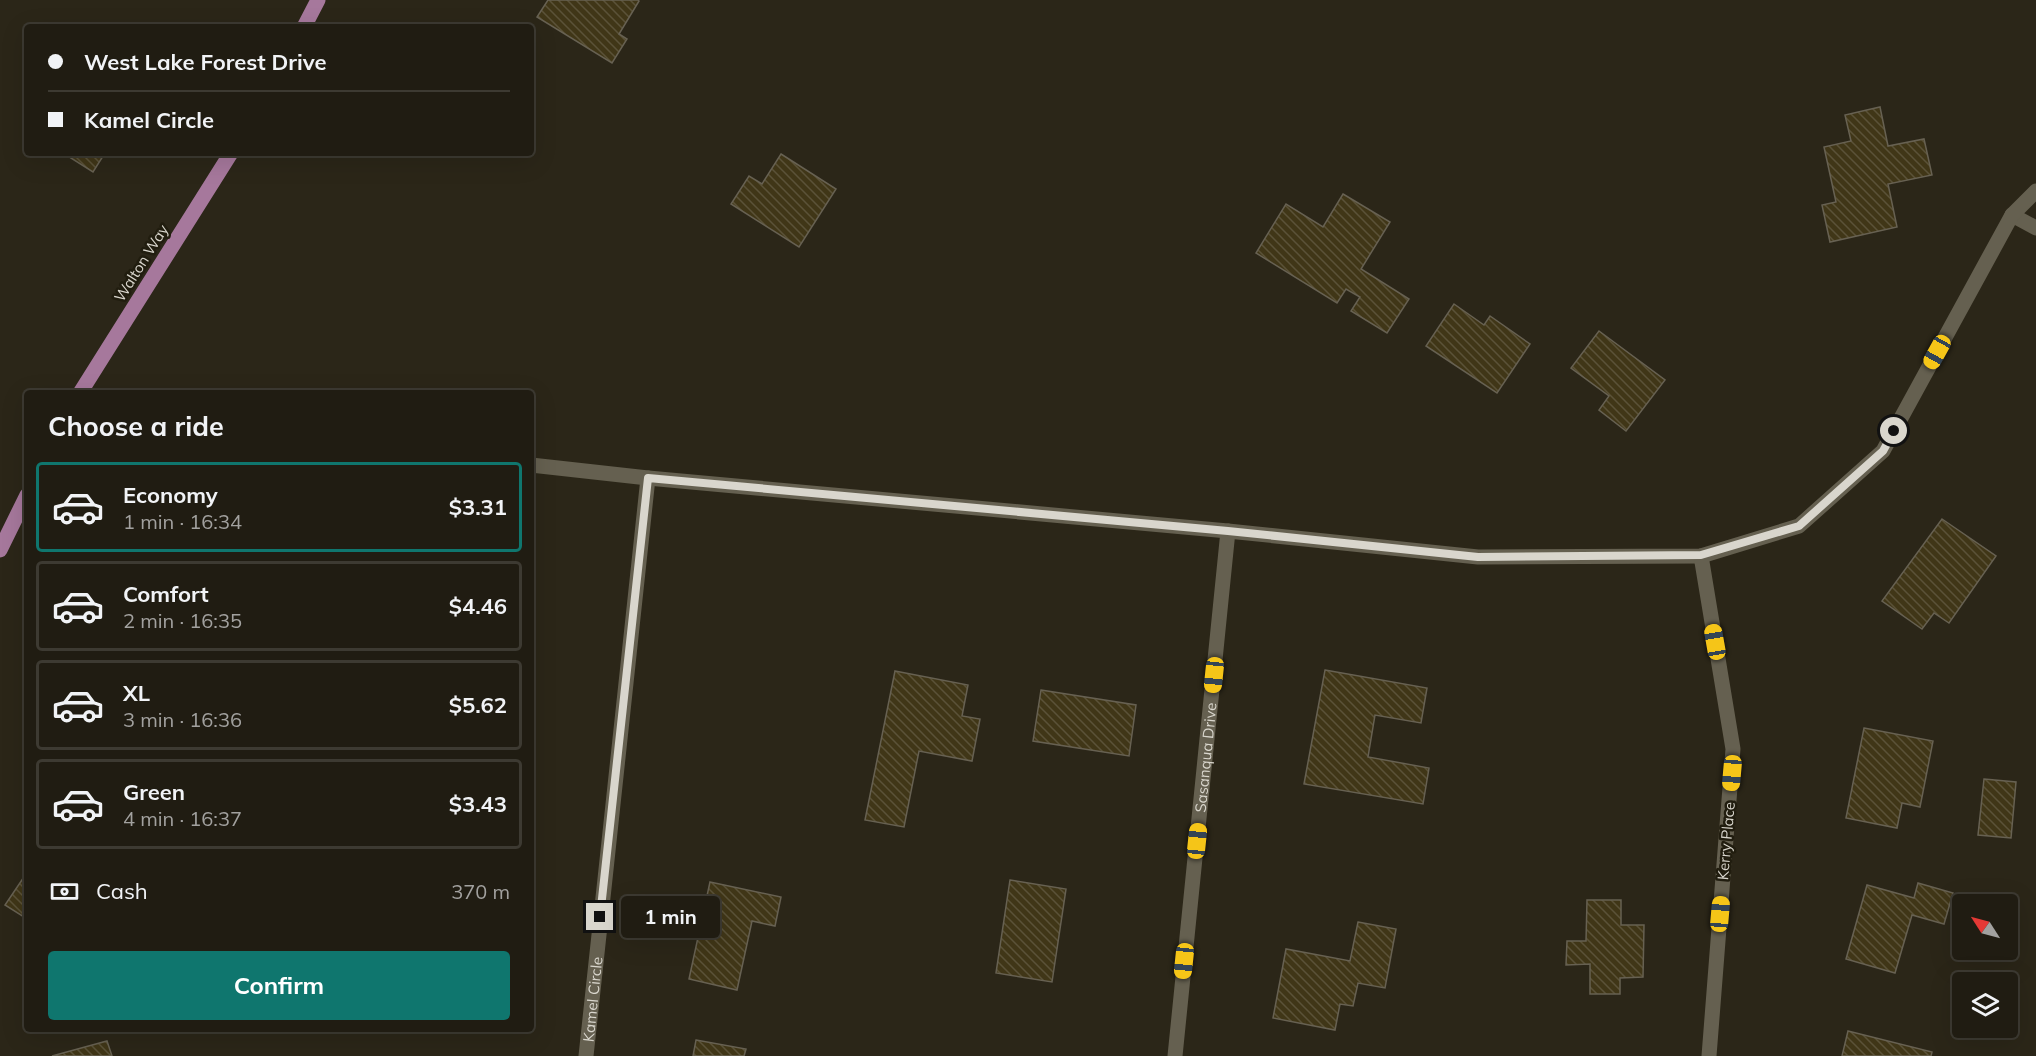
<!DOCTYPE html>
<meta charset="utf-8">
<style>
:root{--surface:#201c12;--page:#28251b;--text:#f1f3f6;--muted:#a2a19f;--line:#3d3a32;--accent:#0f766e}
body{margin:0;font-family:Mulish,sans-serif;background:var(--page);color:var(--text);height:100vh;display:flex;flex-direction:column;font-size:22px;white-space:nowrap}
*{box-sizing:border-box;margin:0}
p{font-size:20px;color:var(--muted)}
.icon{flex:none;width:33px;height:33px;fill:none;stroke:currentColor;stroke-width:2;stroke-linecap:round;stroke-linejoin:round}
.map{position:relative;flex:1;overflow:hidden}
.side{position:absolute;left:24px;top:390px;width:510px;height:642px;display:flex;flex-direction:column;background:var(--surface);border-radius:6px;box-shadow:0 6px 24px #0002,0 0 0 2px var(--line)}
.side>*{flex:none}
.banner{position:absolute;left:24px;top:24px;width:510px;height:132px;border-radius:6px;box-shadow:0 6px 24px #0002,0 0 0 2px var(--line);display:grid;align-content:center;height:132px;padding:0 24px;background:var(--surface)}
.needle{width:39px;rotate:306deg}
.controls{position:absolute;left:1952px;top:894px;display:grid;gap:12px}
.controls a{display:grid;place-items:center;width:66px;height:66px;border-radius:6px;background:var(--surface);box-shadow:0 6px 24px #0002,0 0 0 2px var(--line);font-size:30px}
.end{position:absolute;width:27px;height:27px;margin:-14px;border:8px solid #d9d6cd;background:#111;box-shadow:0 0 0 3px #111}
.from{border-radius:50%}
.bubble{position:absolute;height:42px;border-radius:6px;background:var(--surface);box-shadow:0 6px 24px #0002,0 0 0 2px var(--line);font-size:20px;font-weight:700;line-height:42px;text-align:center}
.car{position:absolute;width:18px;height:36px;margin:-18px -9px;border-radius:8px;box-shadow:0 0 4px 2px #0007;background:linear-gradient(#f5c518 24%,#345 0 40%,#f5c518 0 76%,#345 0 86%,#f5c518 0)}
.banner b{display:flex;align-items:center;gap:21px;height:57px;font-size:22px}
.banner b+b{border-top:2px solid var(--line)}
.banner i{width:15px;height:15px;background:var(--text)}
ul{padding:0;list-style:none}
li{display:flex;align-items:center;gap:18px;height:90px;margin:0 12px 9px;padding:0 12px;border:3px solid var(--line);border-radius:6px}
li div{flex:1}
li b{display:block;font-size:22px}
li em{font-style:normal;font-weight:700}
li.selected{border-color:var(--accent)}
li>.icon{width:54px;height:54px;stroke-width:1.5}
h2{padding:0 24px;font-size:27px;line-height:72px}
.pay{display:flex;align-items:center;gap:15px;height:66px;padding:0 24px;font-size:22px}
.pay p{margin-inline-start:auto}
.primary-button{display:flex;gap:12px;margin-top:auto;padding:12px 24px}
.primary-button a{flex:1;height:69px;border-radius:6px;background:var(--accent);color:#fff;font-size:24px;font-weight:700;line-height:69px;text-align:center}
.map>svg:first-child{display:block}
</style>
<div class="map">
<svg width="2036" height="1056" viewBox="0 0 2036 1056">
<defs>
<pattern id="building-back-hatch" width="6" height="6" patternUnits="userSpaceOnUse" patternTransform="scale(1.5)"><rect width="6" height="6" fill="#403617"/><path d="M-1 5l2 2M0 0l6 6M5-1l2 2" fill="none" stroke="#5b5238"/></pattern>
</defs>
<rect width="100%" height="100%" fill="#2b2618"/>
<g fill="url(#building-back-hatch)" stroke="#676152" stroke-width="1.5">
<polygon points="548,0 638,0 639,1 619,34 627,39 612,63 537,17"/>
<polygon points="1880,107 1888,146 1924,139 1932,175 1888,184 1897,227 1830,242 1822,205 1836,202 1824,147 1851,141 1845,115"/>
<polygon points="63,153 105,153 93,172"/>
<polygon points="781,154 836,189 799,247 731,204 749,176 762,184"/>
<polygon points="1343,194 1390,222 1361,269 1409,299 1387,333 1351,311 1360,297 1346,289 1337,303 1256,253 1286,204 1323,227"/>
<polygon points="1454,304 1484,325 1490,316 1530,344 1497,393 1426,346"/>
<polygon points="1599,331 1665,380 1626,431 1599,410 1609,396 1571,368"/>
<polygon points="1942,519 1996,556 1949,623 1934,613 1922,629 1882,601"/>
<polygon points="1325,670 1427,688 1421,723 1375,715 1368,757 1429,768 1423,804 1304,784"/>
<polygon points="895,671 968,685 962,716 980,719 972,761 919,751 904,827 865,820"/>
<polygon points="1041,690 1136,705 1129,756 1033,741"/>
<polygon points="1864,728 1933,741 1920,807 1902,803 1897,828 1846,818"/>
<polygon points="1984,779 2016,782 2011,838 1978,835"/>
<polygon points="26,874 27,875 27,919 5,905"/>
<polygon points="1010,880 1066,889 1052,982 996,973"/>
<polygon points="710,882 781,897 775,926 752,921 737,990 689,979"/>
<polygon points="1918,883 1953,893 1944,924 1912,915 1895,973 1846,959 1867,885 1914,898"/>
<polygon points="1587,900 1621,900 1621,925 1644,925 1643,977 1620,978 1620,994 1590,994 1590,964 1566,965 1567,941 1586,941"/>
<polygon points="1358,922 1396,929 1385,988 1358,983 1353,1006 1340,1004 1335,1030 1273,1018 1286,949 1350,961"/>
<polygon points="1848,1031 1932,1052 1931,1056 1842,1056"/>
<polygon points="696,1040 746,1049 744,1056 693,1056"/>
<polygon points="107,1041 112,1056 52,1056"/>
</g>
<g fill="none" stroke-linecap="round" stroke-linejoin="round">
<g stroke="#656050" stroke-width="15">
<polyline points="2012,215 2036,228"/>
<polyline points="531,465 648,478 1228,531 1478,557 1701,556 1799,526 1883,451 2012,215 2036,191"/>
<polyline points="1701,556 1733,749 1709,1056"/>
<path id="s1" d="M586,1056L648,478"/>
<path id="s2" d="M1175,1056L1228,531"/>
</g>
<g stroke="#a6789c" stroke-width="15">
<polyline points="304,27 318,0"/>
<polyline points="80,393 231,153"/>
<polyline points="0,550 27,495"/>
</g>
</g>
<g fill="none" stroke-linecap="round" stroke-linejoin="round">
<polyline stroke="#d9d6cd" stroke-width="8" points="600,917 648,478 1228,531 1478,557 1701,555 1799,526 1883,451 1894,431"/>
</g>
<g text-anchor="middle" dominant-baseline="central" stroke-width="5" stroke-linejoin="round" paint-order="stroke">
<g font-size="15" fill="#d9d6cd" stroke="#211d0f">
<text transform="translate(141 263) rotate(-58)">Walton Way</text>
<text stroke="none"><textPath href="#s2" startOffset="300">Sasanqua Drive</textPath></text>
<text transform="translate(1726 841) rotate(-85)">Kerry Place</text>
<text stroke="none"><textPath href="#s1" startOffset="57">Kamel Circle</textPath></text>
</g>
</g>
</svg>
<div class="controls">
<a><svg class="needle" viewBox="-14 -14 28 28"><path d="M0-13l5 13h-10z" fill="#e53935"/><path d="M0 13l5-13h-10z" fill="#a2a19f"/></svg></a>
<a><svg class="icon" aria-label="layers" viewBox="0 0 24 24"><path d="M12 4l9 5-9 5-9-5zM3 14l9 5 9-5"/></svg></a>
</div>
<i class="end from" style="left:1894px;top:431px"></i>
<i class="end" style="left:600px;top:917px"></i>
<div class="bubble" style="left:621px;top:896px;width:99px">1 min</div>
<i class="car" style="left:1937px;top:352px;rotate:209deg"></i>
<i class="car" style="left:1715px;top:642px;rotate:350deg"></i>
<i class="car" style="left:1214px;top:675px;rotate:186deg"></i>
<i class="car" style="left:1732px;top:773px;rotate:185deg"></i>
<i class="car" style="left:1197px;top:841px;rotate:6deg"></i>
<i class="car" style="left:1720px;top:914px;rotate:5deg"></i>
<i class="car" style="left:1184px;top:961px;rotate:186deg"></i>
<div class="banner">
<b><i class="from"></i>West Lake Forest Drive</b>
<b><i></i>Kamel Circle</b>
</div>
<section class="side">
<h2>Choose a ride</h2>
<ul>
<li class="selected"><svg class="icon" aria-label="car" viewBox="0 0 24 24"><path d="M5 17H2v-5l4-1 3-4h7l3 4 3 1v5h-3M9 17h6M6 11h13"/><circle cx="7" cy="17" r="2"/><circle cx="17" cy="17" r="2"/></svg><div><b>Economy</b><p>1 min · 16:34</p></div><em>$3.31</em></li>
<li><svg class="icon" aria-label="car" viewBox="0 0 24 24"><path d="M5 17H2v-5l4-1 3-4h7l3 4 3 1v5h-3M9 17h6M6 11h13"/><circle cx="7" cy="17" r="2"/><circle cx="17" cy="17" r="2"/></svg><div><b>Comfort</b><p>2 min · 16:35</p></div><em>$4.46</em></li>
<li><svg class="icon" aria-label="car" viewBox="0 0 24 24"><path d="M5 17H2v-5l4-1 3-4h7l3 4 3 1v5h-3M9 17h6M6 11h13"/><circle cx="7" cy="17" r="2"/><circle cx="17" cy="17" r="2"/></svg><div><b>XL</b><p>3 min · 16:36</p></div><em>$5.62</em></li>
<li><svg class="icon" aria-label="car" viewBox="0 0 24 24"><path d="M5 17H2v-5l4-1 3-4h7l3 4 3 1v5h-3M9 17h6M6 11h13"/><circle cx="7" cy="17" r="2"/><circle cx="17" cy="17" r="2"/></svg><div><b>Green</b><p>4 min · 16:37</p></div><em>$3.43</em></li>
</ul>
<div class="pay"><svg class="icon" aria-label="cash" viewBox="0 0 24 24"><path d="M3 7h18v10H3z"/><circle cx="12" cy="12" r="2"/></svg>Cash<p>370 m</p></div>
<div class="primary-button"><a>Confirm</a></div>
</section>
</div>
